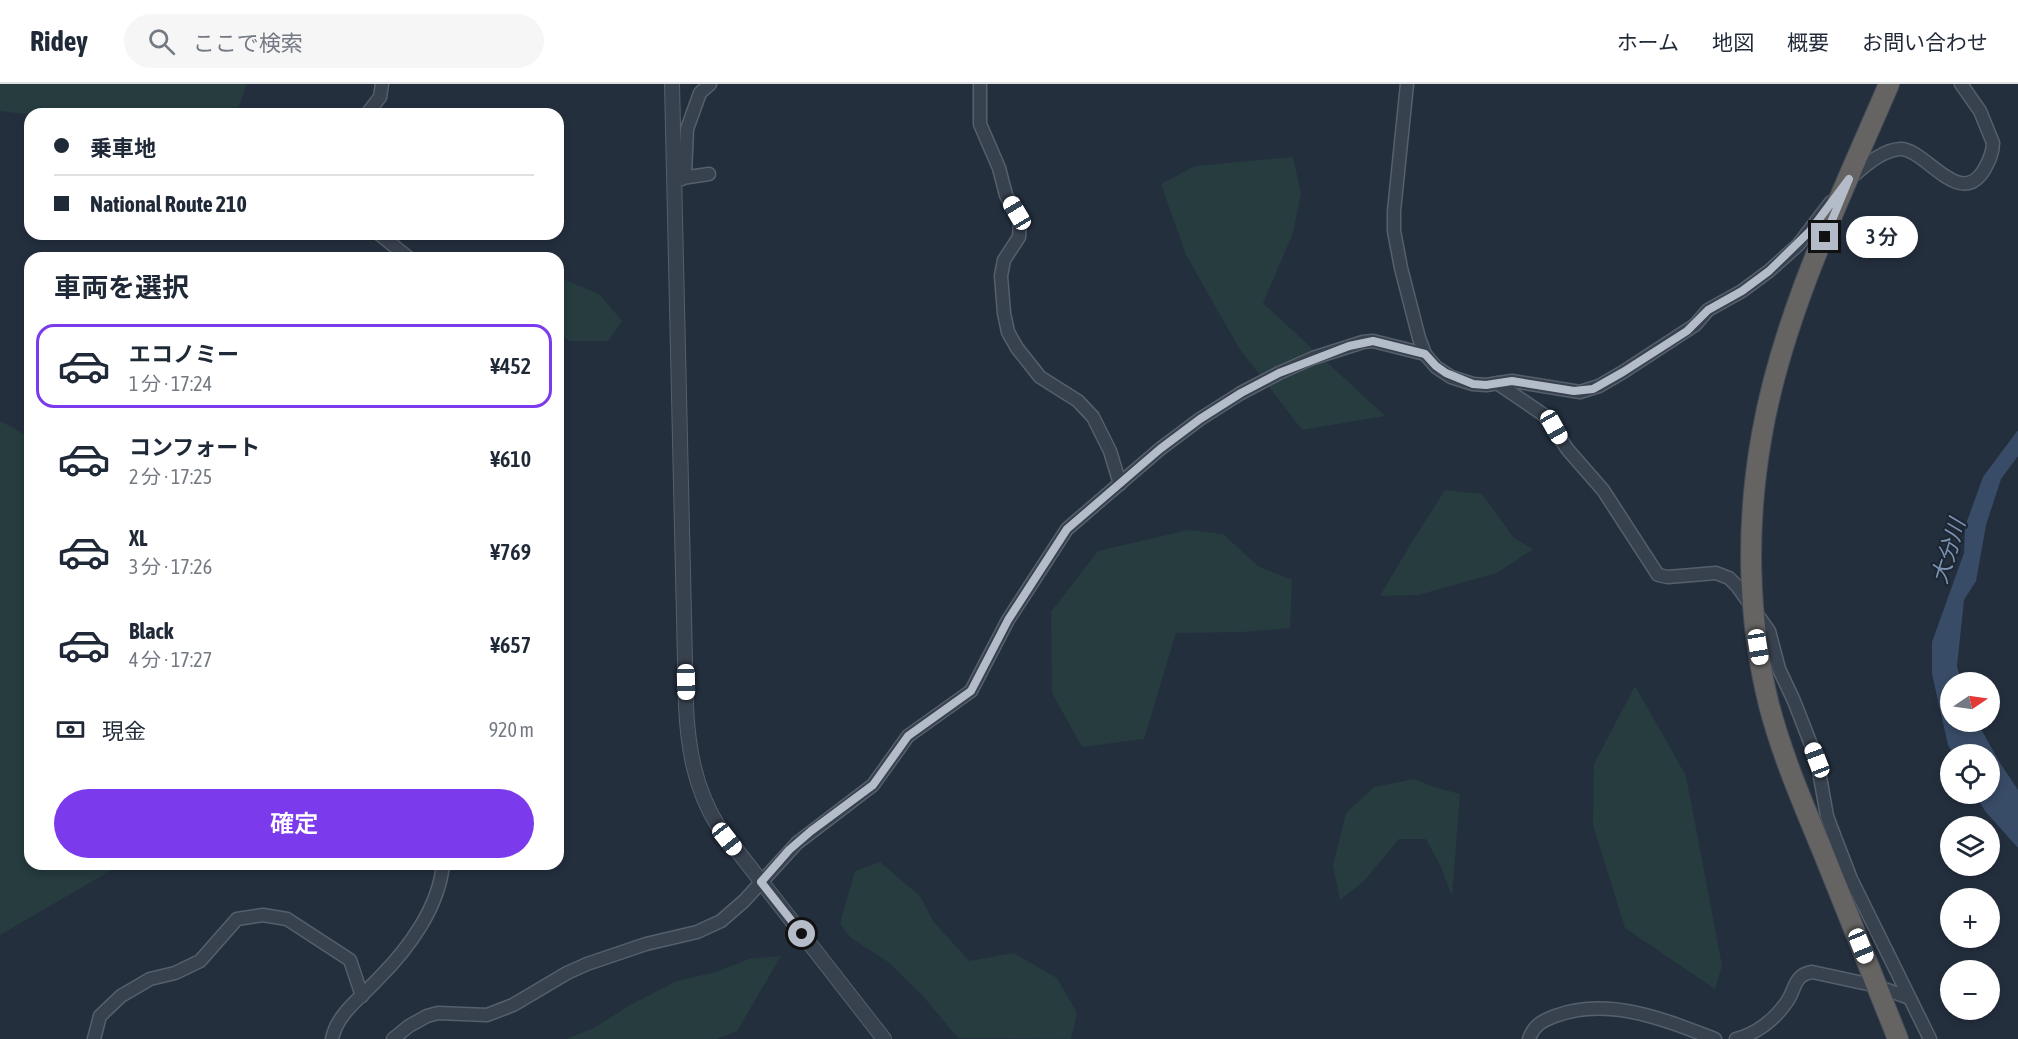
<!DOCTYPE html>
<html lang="ja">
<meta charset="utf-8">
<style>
:root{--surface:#fff;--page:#f6f6f7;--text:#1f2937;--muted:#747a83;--line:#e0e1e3;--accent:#7c3aed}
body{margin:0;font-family:"Asap Condensed","Noto Sans JP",sans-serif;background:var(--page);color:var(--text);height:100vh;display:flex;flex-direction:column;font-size:22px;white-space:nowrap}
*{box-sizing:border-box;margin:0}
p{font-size:20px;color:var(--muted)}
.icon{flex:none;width:33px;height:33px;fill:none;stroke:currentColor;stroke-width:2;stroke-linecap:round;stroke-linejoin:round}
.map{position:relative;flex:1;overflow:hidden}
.panel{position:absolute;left:24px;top:168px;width:540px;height:618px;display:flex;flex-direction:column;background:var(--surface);border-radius:18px;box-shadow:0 3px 9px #0003}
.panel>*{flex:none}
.top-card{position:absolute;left:24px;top:24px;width:540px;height:132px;border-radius:18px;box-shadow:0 3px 9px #0003;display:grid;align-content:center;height:132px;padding:0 30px;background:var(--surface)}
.needle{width:39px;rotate:77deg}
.controls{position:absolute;left:1940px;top:588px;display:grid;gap:12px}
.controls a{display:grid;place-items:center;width:60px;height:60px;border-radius:50%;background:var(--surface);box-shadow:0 3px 9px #0003;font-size:30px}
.end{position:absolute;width:27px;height:27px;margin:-14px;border:8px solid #b4bcc9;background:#111;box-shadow:0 0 0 3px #111}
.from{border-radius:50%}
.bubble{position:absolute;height:42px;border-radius:21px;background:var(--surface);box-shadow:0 3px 9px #0003;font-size:20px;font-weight:600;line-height:42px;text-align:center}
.car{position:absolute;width:18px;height:36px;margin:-18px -9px;border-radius:8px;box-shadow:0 0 4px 2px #0007;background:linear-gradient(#fff 24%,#345 0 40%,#fff 0 76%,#345 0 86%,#fff 0)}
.top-card b{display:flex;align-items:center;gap:21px;height:57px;font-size:22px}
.top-card b+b{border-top:2px solid var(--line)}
.top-card i{width:15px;height:15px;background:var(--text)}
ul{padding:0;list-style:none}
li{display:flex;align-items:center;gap:18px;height:84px;margin:0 12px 9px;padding:0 18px;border:3px solid transparent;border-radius:18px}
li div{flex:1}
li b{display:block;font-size:22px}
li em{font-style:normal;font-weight:600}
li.active{border-color:var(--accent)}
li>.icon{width:54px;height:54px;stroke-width:1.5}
h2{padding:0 30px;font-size:27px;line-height:72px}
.pay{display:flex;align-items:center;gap:15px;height:66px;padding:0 30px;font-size:22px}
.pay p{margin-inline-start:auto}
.action{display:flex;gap:12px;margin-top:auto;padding:12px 30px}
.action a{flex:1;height:69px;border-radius:36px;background:var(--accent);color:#fff;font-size:24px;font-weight:600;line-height:69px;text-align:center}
header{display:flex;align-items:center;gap:36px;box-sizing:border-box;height:84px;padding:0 30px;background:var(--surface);border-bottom:2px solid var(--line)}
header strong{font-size:28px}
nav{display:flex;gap:33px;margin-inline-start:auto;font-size:21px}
.search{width:420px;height:54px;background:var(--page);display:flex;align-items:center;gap:15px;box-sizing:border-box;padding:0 21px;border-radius:33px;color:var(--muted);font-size:22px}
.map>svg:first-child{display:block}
</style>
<header>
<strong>Ridey</strong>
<div class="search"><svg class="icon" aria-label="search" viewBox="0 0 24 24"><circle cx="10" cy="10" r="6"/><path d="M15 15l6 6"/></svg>ここで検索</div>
<nav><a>ホーム</a><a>地図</a><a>概要</a><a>お問い合わせ</a></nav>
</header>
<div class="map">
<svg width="2018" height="955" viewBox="0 0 2018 955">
<rect width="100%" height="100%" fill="#242f3e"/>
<g fill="#263c3f">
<polygon points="0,0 247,0 236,30 83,30 72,24 25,30 0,27"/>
<polygon points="1293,73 1301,110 1293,149 1263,219 1385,332 1302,346 1239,264 1186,171 1161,100 1195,82"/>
<polygon points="558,193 599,210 622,237 608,257 569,257 558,247"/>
<polygon points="0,337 30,353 30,780 122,780 0,851"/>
<polygon points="1445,406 1482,410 1514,454 1533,465 1497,489 1418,511 1380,512 1410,461"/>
<polygon points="1188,446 1223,450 1258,482 1292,496 1290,544 1242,548 1176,549 1144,655 1082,663 1052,609 1051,528 1098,467"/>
<polygon points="1635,602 1686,692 1722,882 1715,905 1625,844 1593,741 1594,680"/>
<polygon points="1414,695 1434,703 1460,710 1452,812 1441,783 1426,755 1399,755 1364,797 1340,816 1333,781 1346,729 1374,703"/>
<polygon points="880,778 920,812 933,837 969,877 1014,869 1057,894 1077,929 1071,955 958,954 922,911 887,877 851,854 840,839 855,787"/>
<polygon points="781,872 737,947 717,955 566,955 594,944 630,921 677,897 716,888 749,875"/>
</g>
<polygon fill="#394c67" points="2018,346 2018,372 2001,395 1986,441 1976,497 1964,516 1957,582 1961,598 1950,598 1950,638 1977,638 2000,679 2018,706 2018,764 1985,727 1975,710 1989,710 1989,670 1953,670 1948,661 1932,590 1932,558 1964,469 1965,443 1983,393"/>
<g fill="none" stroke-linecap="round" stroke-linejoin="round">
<g stroke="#565f6c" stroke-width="15">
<g id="minor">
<polyline points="980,0 980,40 999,84 1006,111 1020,138 1019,153 1004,176 1001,192 1004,229 1008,248 1017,264 1040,293 1078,317 1093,333 1110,367 1120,400"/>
<polyline points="1407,0 1394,127 1394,147 1401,184 1419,254 1425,270 1436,283 1451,293 1473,300 1486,301 1512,297 1580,308 1599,302 1623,288 1695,241 1708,226 1742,207 1769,187 1798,161 1831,118"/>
<polyline points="367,30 380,13 382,0"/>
<path d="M1852,93C1865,82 1882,66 1900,65C1925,64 1959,126 1984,86C1989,77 1993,69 1993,59L1980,27L1961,0"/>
<polyline points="675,95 709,90"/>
<polyline points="682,95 685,89 687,45 700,9 710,0"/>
<polyline points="379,150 409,174"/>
<polyline points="1497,299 1544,331 1568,366 1603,406 1658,491 1668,493 1716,489 1729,494 1737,502 1769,547 1779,585 1794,617 1817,676 1827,732 1831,743 1851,795 1930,955"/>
<polyline points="94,955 100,932 121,912 150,895 175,889 200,877 237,835 263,831 287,835 350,876 362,912"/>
<path d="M332,955C337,929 362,913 379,894C409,864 439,823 443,780"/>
<polyline points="393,955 409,942 427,932 438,929 487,931 513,921 567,889 587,880 646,860 697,848 721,837 744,817 797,759 873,701 908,652 971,607 1008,536 1067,445 1160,365 1200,335 1241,309 1279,289 1313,274 1363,258 1373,257 1425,270"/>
<path d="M1529,955C1534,941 1542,937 1555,932C1609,912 1665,936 1715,955"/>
<path d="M1736,955C1756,950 1774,936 1786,919C1796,906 1793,891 1812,888L1877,902L1909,914"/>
</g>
</g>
<g stroke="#565f6c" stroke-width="16">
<path id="tertiary" d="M672,0L686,622C688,665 695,705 718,742L884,955"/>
</g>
<g stroke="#434c59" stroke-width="22">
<path id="trunk" d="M1889,0C1841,112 1783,230 1762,350C1746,439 1747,533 1769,621C1782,671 1803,720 1823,768C1848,830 1873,893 1898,955"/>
</g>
<use href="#minor" stroke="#38414e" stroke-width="12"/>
<use href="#tertiary" stroke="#38414e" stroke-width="14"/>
<use href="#trunk" stroke="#656462" stroke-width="20"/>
</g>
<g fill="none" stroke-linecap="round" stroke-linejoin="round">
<polyline stroke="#b4bcc9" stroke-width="8" points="802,850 761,798 789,766 811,747 873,701 908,652 971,607 1008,536 1067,445 1160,365 1200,335 1241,309 1279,289 1349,262 1373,257 1425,270 1436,282 1446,289 1473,300 1486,301 1512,297 1574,307 1593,305 1623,288 1687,247 1708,226 1742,207 1769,187 1810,147 1849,95 1825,153"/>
</g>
<g text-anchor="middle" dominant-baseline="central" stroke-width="4.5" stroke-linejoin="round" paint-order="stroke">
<g font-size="22" font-style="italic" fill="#7c92b1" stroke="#1d2633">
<text transform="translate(1948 467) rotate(-73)">大分川</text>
</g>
</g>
</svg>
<div class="controls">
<a><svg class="needle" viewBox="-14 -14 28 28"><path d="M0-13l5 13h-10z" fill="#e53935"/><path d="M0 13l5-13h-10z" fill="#747a83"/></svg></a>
<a><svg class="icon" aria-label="locate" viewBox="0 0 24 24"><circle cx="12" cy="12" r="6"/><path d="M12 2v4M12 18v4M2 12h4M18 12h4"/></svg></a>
<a><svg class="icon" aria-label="layers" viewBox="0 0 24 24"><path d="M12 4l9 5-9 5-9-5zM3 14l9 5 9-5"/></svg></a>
<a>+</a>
<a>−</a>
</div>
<i class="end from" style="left:802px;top:850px"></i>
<i class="end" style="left:1825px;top:153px"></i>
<div class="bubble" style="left:1846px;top:132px;width:72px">3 分</div>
<i class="car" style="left:1017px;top:129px;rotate:329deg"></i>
<i class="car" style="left:1554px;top:343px;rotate:151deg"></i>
<i class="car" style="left:1758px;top:563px;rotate:171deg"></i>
<i class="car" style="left:686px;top:598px;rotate:179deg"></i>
<i class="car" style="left:1817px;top:676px;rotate:339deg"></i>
<i class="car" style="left:727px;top:755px;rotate:142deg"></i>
<i class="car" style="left:1861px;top:862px;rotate:158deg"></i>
<div class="top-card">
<b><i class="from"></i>乗車地</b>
<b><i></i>National Route 210</b>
</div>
<section class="panel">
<h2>車両を選択</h2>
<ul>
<li class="active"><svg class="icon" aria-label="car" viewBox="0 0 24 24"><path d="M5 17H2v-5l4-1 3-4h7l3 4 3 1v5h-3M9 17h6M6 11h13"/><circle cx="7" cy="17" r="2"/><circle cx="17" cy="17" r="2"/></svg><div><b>エコノミー</b><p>1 分 · 17:24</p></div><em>¥452</em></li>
<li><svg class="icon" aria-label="car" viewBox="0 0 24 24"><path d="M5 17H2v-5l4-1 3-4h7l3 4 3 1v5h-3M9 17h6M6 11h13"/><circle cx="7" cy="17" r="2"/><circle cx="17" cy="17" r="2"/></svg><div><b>コンフォート</b><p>2 分 · 17:25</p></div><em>¥610</em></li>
<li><svg class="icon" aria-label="car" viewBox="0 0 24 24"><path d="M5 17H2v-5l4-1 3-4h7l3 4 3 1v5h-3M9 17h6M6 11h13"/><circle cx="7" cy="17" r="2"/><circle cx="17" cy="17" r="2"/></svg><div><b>XL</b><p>3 分 · 17:26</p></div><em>¥769</em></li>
<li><svg class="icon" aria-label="car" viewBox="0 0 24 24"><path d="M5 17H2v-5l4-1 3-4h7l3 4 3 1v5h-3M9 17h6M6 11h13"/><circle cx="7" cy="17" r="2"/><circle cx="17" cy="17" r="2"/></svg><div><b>Black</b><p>4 分 · 17:27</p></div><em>¥657</em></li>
</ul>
<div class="pay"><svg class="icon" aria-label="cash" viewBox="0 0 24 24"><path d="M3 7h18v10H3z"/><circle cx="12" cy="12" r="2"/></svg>現金<p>920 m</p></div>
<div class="action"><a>確定</a></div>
</section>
</div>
